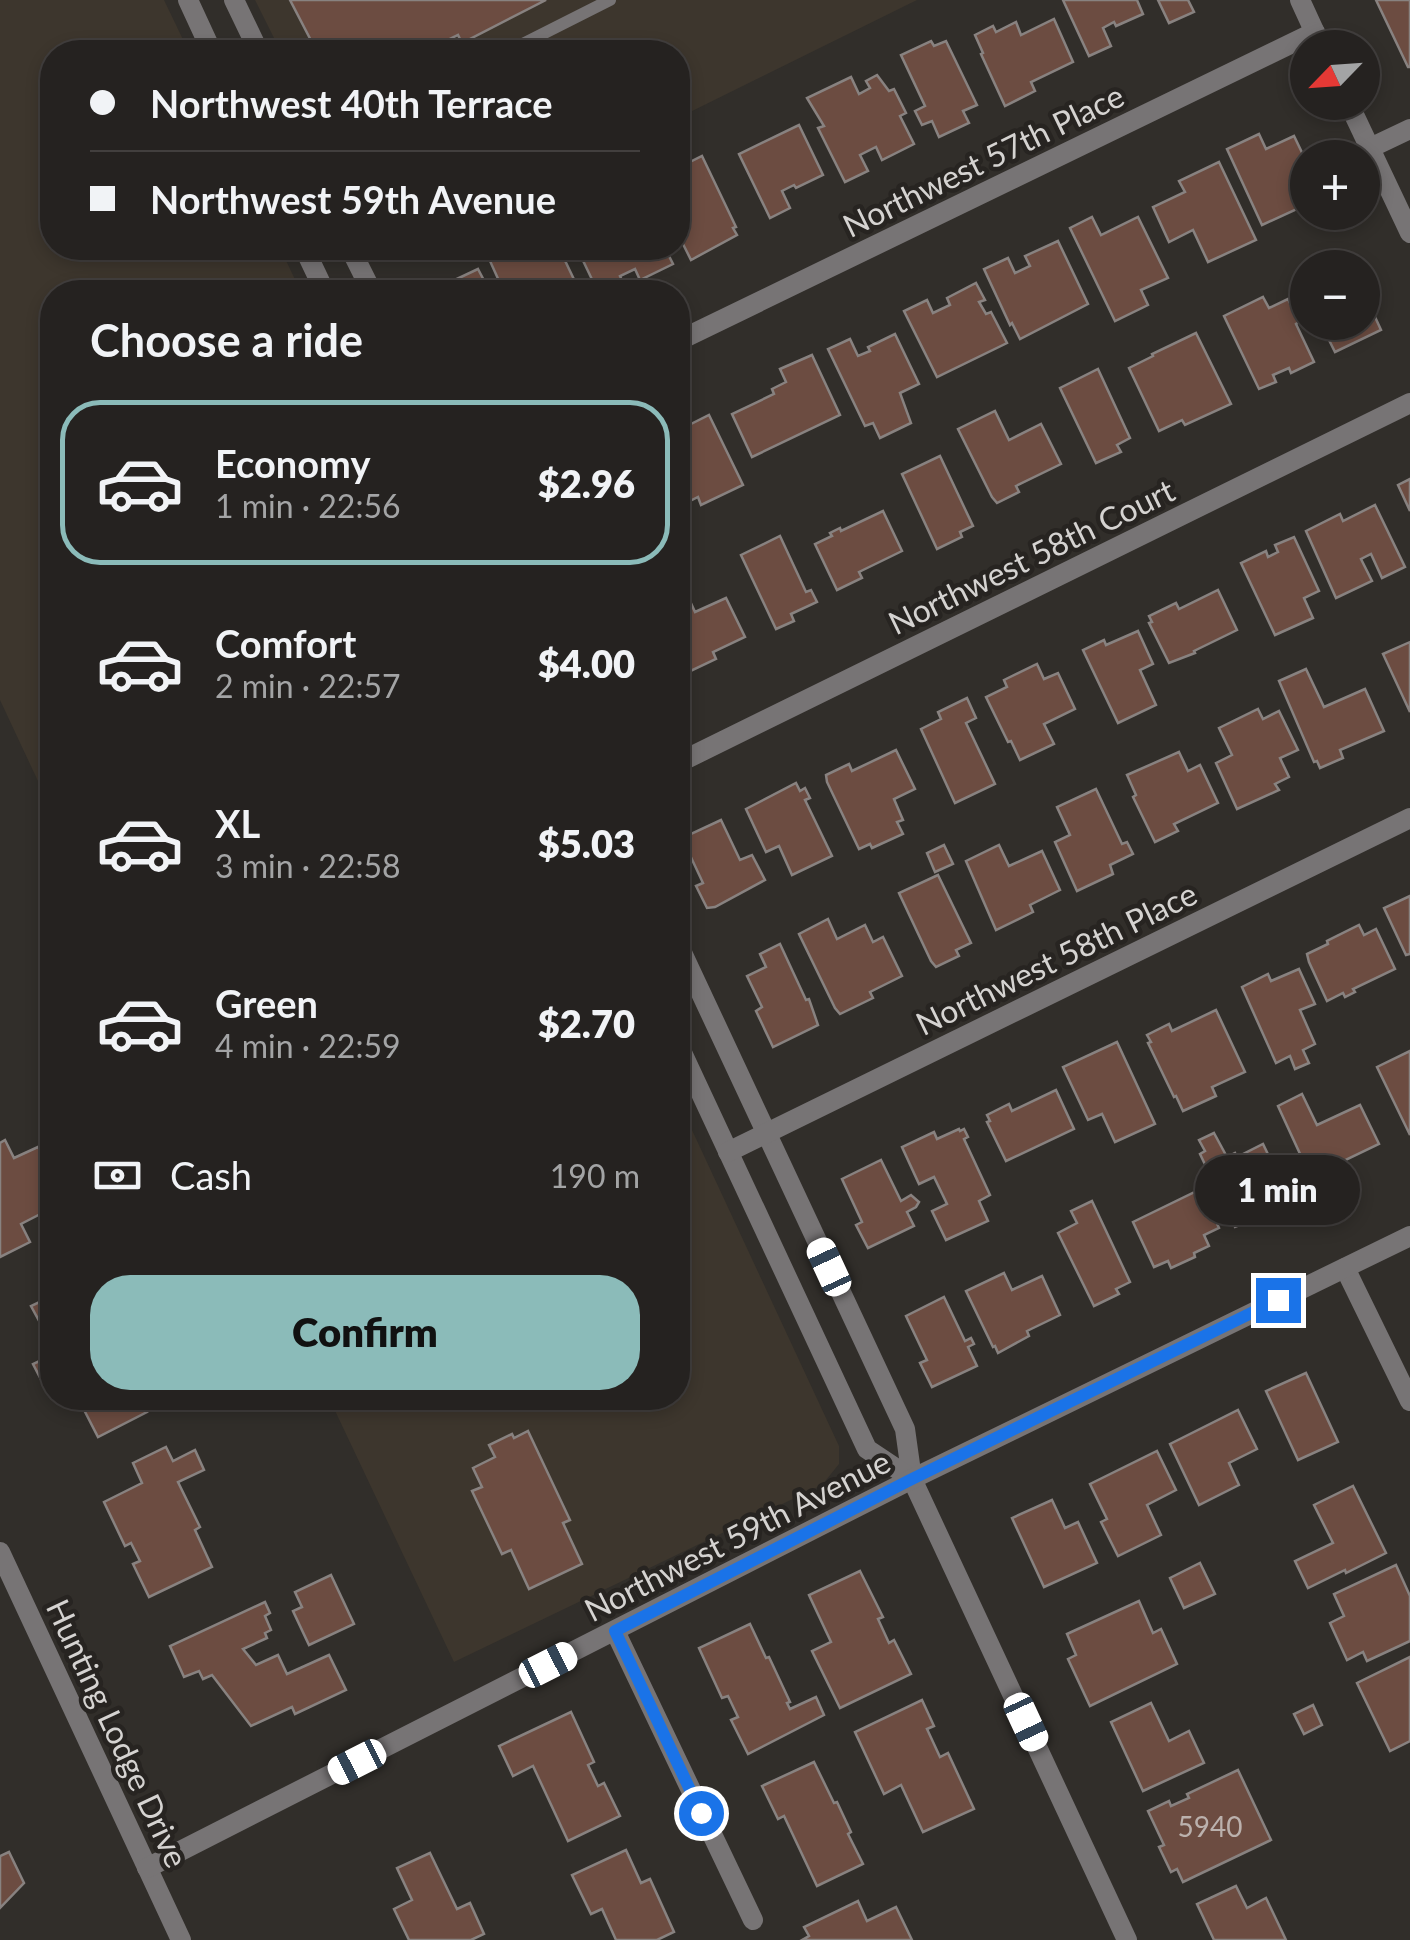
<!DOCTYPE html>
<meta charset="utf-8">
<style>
:root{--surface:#252220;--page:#2d2a29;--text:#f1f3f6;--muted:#a3a4a5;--line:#423f3e;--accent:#8bbbb9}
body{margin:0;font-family:Lato,sans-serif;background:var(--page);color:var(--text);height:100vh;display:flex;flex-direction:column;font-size:38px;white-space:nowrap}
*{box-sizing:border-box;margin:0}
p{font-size:32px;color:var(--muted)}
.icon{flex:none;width:55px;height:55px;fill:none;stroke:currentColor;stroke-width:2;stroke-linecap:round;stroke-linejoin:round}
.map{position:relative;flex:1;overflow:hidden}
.drawer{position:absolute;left:40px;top:280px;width:650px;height:1130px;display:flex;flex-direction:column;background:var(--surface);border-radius:40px;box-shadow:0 5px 15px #0003,0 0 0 2px var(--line)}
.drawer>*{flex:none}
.guide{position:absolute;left:40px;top:40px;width:650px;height:220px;border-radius:40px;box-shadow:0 5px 15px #0003,0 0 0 2px var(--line);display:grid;align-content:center;height:220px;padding:0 50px;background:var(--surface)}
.needle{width:65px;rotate:245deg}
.buttons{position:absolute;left:1290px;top:30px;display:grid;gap:20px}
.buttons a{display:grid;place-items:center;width:90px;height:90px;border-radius:50%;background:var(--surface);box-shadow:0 5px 15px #0003,0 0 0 2px var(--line);font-size:50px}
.end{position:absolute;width:45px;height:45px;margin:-22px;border:12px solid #1a73e8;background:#fff;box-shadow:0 0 0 5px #fff}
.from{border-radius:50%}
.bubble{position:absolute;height:70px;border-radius:35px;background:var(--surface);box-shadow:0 5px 15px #0003,0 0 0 2px var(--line);font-size:32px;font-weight:800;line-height:70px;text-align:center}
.car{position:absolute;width:30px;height:60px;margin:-30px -15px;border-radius:12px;box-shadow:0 0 8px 2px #0007;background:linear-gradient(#fff 24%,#345 0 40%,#fff 0 76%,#345 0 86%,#fff 0)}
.guide b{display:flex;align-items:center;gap:35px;height:95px;font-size:38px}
.guide b+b{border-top:2px solid var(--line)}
.guide i{width:25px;height:25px;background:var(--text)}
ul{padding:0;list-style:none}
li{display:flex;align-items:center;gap:30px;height:165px;margin:0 20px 15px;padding:0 30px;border:5px solid transparent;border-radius:40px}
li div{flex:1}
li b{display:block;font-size:38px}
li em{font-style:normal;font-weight:800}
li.active{border-color:var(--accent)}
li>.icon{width:90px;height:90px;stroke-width:1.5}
h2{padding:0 50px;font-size:45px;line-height:120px}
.pay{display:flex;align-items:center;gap:25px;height:110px;padding:0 50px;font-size:38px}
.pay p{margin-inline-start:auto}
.primary-button{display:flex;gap:20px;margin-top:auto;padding:20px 50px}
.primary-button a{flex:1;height:115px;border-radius:40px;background:var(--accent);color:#111;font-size:40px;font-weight:800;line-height:115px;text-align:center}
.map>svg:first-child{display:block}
</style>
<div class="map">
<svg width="1410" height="1940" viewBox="0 0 1410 1940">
<rect width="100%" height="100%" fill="#312e2a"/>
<g fill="#3d362d">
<polygon points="0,0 164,0 189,52 52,52 52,248 280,248 301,292 52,292 52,811 0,700"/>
<polygon points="255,0 917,0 678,118 678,52 281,52"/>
<polygon points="678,1100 839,1446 839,1464 822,1485 454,1662 329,1398 678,1398"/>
</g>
<g fill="#6c4c41" stroke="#888280" stroke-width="2.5">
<polygon points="290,0 546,0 462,43 458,35 423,52 317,52"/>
<polygon points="1063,0 1137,0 1143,14 1116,26 1114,22 1103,28 1111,46 1089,56"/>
<polygon points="1158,0 1188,0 1194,12 1169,23"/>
<polygon points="1376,0 1410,0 1410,67 1408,67"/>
<polygon points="1054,19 1073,62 1031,82 1035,91 1005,106 981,54 983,53 975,35 993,26 996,32 1016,22 1021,35"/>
<polygon points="931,41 934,46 946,41 977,105 963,111 969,123 939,137 932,121 922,125 915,111 925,106 901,55"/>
<polygon points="877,75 889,91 894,89 906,113 900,116 914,144 882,160 876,147 860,155 868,171 845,182 818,128 824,126 807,98 851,77 859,94 870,88 866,81"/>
<polygon points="799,125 823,175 796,188 794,185 782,191 790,208 770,218 739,154"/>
<polygon points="1259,134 1266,149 1294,136 1308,165 1308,204 1262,225 1227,149"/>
<polygon points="702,156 736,227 733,228 737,235 691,260 678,234 686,231 678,213 678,168"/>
<polygon points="1219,162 1256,240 1208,262 1193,230 1169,242 1153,207 1185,192 1179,181"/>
<polygon points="1092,217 1101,235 1138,217 1168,278 1141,290 1148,305 1115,321 1070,228"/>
<polygon points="1058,241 1088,304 1020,339 1012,323 1010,325 984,269 1008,258 1015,273 1030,266 1025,256"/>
<polygon points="520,248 559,248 580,292 504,292 490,261"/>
<polygon points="577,248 665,248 673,264 640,280 635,269 620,276 627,292 598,292"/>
<polygon points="478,269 490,292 431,292 431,291"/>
<polygon points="976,283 985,300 979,302 986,314 991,312 1007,343 937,377 904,311 927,300 933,313 950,305 947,298"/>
<polygon points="1263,297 1269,308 1288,299 1299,322 1296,324 1314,362 1291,373 1289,368 1273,375 1276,382 1259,389 1224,316"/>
<polygon points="1370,306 1381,330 1335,352 1327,336 1324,337 1320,328 1322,326 1321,322 1362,322 1362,307 1364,309"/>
<polygon points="1196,333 1231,404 1185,425 1182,420 1159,431 1129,368 1153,356 1152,354"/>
<polygon points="895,334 919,384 900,393 911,423 880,438 873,423 865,426 828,349 850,339 858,356 870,351 868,347"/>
<polygon points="812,355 840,415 752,457 732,414 774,394 772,389 786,382 780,369"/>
<polygon points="1098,369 1130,438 1117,445 1121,452 1096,463 1060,388"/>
<polygon points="995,411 1009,440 1041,424 1061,464 1016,486 1019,492 997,503 992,497 958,429"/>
<polygon points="709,415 743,485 701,505 698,497 678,507 678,426 679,430"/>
<polygon points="940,456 973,526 960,532 962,537 937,549 902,474"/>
<polygon points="1410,479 1410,511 1398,485"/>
<polygon points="1375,505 1405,567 1382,578 1371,554 1361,559 1372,581 1336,598 1306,531 1340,514 1343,521"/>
<polygon points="883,511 902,551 859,572 862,578 837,590 815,544 832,536 830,533 840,528 841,531"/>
<polygon points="780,536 806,592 811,590 817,602 791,614 794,621 776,629 741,555"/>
<polygon points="1294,537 1319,591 1304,598 1313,618 1275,635 1241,563 1266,551 1268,557 1278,552 1275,545"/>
<polygon points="685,590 695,612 726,598 745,637 713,652 716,659 680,676 678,670 678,594"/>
<polygon points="1218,590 1237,630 1194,651 1195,653 1169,663 1149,623 1152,622 1149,616 1176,603 1179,609"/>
<polygon points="1138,631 1153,664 1140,670 1156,705 1118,723 1083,650 1104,640 1106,645"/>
<polygon points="1410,642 1410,712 1383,654"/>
<polygon points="1037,664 1044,679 1058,673 1075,709 1044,724 1054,744 1020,760 1011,741 1008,742 986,697 1007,687 1004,680"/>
<polygon points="1306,669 1324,707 1365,689 1384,731 1340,750 1343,758 1320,768 1317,761 1314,762 1279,681"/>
<polygon points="967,698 976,718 966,723 995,784 955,803 921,729 941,719 938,712"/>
<polygon points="1258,709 1263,719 1279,711 1298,750 1280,758 1289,777 1275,784 1279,790 1237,809 1216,763 1232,755 1219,728"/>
<polygon points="896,750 915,789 894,799 903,820 897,822 903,834 872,848 870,844 859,849 827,782 826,775 849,764 852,771"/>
<polygon points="1179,752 1188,771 1200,765 1218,803 1174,824 1178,831 1155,842 1133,797 1136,795 1127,775"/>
<polygon points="796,783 800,791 805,788 810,798 805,800 832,856 792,875 779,846 766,852 746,809"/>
<polygon points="1096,789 1122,844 1127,842 1133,854 1110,865 1113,874 1077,891 1055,842 1070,835 1057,807"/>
<polygon points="721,820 740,860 752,855 765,880 715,907 707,908 696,886 703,883 682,838"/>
<polygon points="944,845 953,864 935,872 927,853"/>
<polygon points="999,845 1009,866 1042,851 1060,890 1030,905 1033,912 996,930 966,861"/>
<polygon points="938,875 971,943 956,950 959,956 936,967 931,961 899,893"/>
<polygon points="1410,896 1410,954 1406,955 1384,908"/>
<polygon points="828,919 837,939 865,925 873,942 883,937 902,976 870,992 873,998 840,1014 835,1008 799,934"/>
<polygon points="1359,925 1364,935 1376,929 1395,969 1353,989 1355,992 1345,997 1343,993 1327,1001 1309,962 1307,954 1328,944 1327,941"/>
<polygon points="780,944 806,1000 809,999 818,1025 773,1047 756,1011 762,1007 747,976 766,967 760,954"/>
<polygon points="1299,969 1315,1004 1300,1010 1315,1044 1303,1050 1309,1063 1295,1069 1290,1056 1276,1063 1242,987 1268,974 1271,981"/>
<polygon points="1216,1010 1245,1072 1212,1087 1216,1096 1183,1111 1176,1096 1174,1097 1148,1043 1151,1042 1147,1035 1169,1024 1172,1031"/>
<polygon points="1117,1042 1155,1124 1115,1142 1102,1114 1088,1120 1063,1067"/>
<polygon points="1410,1051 1410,1135 1377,1067"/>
<polygon points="1056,1090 1074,1129 1006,1161 987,1122 990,1121 987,1115 1009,1104 1012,1111"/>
<polygon points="1302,1094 1317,1125 1360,1105 1379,1144 1337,1164 1340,1170 1313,1182 1278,1106"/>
<polygon points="959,1129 960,1131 964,1129 968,1137 964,1139 990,1195 979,1201 988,1221 946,1240 932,1211 947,1204 934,1177 919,1184 902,1147 934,1132 937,1139"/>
<polygon points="1214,1133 1227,1157 1235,1153 1237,1157 1263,1144 1279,1177 1293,1170 1304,1196 1298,1199 1300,1204 1277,1215 1275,1211 1235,1227 1200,1154 1205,1151 1199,1140"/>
<polygon points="5,1140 14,1158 38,1147 52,1175 52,1182 46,1186 52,1198 52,1208 21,1224 30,1242 0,1257 0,1143"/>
<polygon points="881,1160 901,1201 911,1195 919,1202 916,1207 907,1212 914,1226 868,1248 856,1225 862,1222 842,1179"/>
<polygon points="1201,1189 1219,1228 1204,1235 1209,1246 1194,1253 1195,1257 1171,1268 1168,1261 1154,1267 1133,1222"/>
<polygon points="1092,1201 1130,1282 1116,1289 1119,1294 1094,1306 1058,1233 1077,1223 1071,1211"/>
<polygon points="1004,1273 1012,1290 1042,1276 1060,1315 1027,1331 1029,1336 998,1353 995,1346 993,1347 966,1291"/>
<polygon points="52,1296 52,1335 49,1329 51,1327 44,1330 31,1306"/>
<polygon points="944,1297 965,1341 971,1338 974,1344 968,1347 977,1366 932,1387 920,1363 927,1360 906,1316"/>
<polygon points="52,1355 52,1386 46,1389 33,1364"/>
<polygon points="1306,1373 1338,1442 1298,1460 1266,1391"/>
<polygon points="82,1398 139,1398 147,1412 98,1437 81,1404 86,1402"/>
<polygon points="1238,1410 1257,1449 1229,1463 1239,1485 1199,1505 1170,1444"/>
<polygon points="528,1431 570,1520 563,1523 582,1564 529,1589 511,1550 502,1554 472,1491 482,1487 473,1468 495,1457 489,1445 512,1434 514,1438"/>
<polygon points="166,1447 173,1461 195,1450 204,1470 178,1482 200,1527 195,1530 212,1567 149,1597 133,1564 140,1561 131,1543 125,1546 104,1502 142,1483 133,1463"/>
<polygon points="1157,1451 1176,1490 1147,1505 1161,1535 1118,1556 1101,1522 1107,1519 1090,1484"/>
<polygon points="1353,1486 1386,1553 1346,1573 1345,1570 1308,1588 1295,1561 1333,1543 1314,1505"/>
<polygon points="1052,1500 1065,1528 1078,1522 1097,1563 1044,1587 1012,1518"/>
<polygon points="1200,1563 1215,1594 1184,1608 1170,1578"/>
<polygon points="1396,1565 1410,1596 1410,1641 1367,1661 1363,1652 1347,1660 1330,1623 1344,1616 1334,1594"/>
<polygon points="860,1571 883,1617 878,1619 889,1643 894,1640 911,1674 840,1708 812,1651 831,1642 809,1595"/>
<polygon points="331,1575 354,1624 309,1645 293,1611 302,1607 295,1592"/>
<polygon points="1139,1601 1153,1633 1161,1629 1177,1664 1090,1706 1068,1659 1076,1655 1067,1634"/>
<polygon points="265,1602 270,1613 265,1616 271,1630 265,1633 267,1638 243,1649 256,1665 278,1655 287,1674 329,1655 346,1690 295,1714 292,1707 251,1726 212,1675 203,1679 199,1671 184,1677 170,1646"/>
<polygon points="750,1624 766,1658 769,1657 790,1702 787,1703 790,1709 816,1697 824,1715 748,1754 731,1720 738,1717 728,1696 722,1698 699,1648"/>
<polygon points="1410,1657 1410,1741 1390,1751 1357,1683"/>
<polygon points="922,1700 934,1726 927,1729 940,1757 948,1753 974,1809 923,1832 901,1785 884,1794 855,1732"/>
<polygon points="1151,1703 1169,1741 1189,1731 1204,1763 1143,1791 1111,1722"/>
<polygon points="1313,1705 1322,1725 1304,1734 1294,1714"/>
<polygon points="571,1712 594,1762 588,1765 598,1786 604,1783 620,1816 568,1841 533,1766 513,1776 499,1746"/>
<polygon points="814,1762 834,1803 837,1802 851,1832 848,1834 863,1864 817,1886 784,1816 778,1819 762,1786"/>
<polygon points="1238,1770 1271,1840 1183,1882 1177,1869 1171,1872 1159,1847 1164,1845 1148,1811 1169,1801 1171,1806 1189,1798 1187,1794"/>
<polygon points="626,1850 641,1883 650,1879 674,1932 657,1940 616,1940 602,1909 591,1914 572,1875"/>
<polygon points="9,1852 24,1883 0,1908 0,1856"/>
<polygon points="430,1853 457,1909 470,1903 484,1934 471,1940 409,1940 394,1909 412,1900 397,1868"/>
<polygon points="1236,1886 1247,1908 1266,1898 1286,1940 1214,1940 1197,1904"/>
<polygon points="858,1901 867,1921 896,1907 912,1940 802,1940 809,1936 804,1927"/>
</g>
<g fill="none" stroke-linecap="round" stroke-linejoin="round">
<g stroke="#777475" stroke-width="12">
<polyline points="507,52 610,0"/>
<polyline points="52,461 46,464 52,476"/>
</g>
<g stroke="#777475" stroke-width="20">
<polyline points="188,0 212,52"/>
<polyline points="234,0 259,52"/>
<polyline points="1300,0 1322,48"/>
<polyline points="1348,102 1410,233"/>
<polyline points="1370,148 1410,129"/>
<polyline points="304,248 325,292"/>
<polyline points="350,248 372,292"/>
<polyline points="678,341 1315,32"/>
<polyline points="678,763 1410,403"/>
<polyline points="678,944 905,1429 912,1479 1127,1940"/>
<polyline points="678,1044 867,1449 912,1479"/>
<polyline points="728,1152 1410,818"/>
<polyline points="1345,1268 1410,1401"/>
<polyline points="0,1552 181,1940"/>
<polyline points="615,1631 753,1920"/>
<polyline points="147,1868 912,1479 1410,1236"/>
</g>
</g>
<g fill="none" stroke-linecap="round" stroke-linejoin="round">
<polyline stroke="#1a73e8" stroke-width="12" points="701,1813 615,1631 912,1479 1278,1300"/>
</g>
<g text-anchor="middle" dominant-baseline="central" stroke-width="9" stroke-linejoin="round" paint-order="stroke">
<g font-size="28" fill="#bbb1ad">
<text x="1210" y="1826">5940</text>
</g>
<g font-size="32" fill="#d5d3d1" stroke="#272421">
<text transform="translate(983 160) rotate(-26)">Northwest 57th Place</text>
<text transform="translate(1031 556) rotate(-26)">Northwest 58th Court</text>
<text transform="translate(1056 958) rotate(-26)">Northwest 58th Place</text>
<text transform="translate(737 1535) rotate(-27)">Northwest 59th Avenue</text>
<text transform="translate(118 1733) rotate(65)">Hunting Lodge Drive</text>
</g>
</g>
</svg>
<div class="buttons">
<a><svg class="needle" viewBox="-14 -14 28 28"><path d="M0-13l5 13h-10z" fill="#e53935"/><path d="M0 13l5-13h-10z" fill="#a3a4a5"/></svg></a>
<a>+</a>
<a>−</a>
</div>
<i class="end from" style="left:701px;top:1813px"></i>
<i class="end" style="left:1278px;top:1300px"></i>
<div class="bubble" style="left:1195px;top:1155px;width:165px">1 min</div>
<i class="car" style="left:829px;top:1267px;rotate:335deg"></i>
<i class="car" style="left:548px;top:1665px;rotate:63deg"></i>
<i class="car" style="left:1026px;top:1722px;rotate:155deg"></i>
<i class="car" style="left:357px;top:1762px;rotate:243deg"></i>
<div class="guide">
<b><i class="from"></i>Northwest 40th Terrace</b>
<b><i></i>Northwest 59th Avenue</b>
</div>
<section class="drawer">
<h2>Choose a ride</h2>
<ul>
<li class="active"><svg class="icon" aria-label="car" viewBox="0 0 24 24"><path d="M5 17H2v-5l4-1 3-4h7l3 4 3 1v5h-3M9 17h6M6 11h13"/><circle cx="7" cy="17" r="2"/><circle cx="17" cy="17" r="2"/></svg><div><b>Economy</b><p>1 min · 22:56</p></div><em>$2.96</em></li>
<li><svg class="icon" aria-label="car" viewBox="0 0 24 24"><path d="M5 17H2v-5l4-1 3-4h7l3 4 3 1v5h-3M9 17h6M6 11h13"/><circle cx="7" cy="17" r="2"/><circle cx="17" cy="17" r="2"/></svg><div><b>Comfort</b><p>2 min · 22:57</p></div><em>$4.00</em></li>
<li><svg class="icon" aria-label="car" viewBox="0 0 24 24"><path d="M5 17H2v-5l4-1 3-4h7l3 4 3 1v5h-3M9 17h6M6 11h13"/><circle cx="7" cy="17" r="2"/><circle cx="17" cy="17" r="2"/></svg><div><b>XL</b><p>3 min · 22:58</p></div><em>$5.03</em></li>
<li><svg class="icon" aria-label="car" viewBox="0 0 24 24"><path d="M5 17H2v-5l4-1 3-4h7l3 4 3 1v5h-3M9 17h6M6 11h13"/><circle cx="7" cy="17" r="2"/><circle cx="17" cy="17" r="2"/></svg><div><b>Green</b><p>4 min · 22:59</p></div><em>$2.70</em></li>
</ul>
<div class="pay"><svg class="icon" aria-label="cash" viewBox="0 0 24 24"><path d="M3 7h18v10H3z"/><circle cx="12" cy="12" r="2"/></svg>Cash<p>190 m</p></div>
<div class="primary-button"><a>Confirm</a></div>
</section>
</div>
